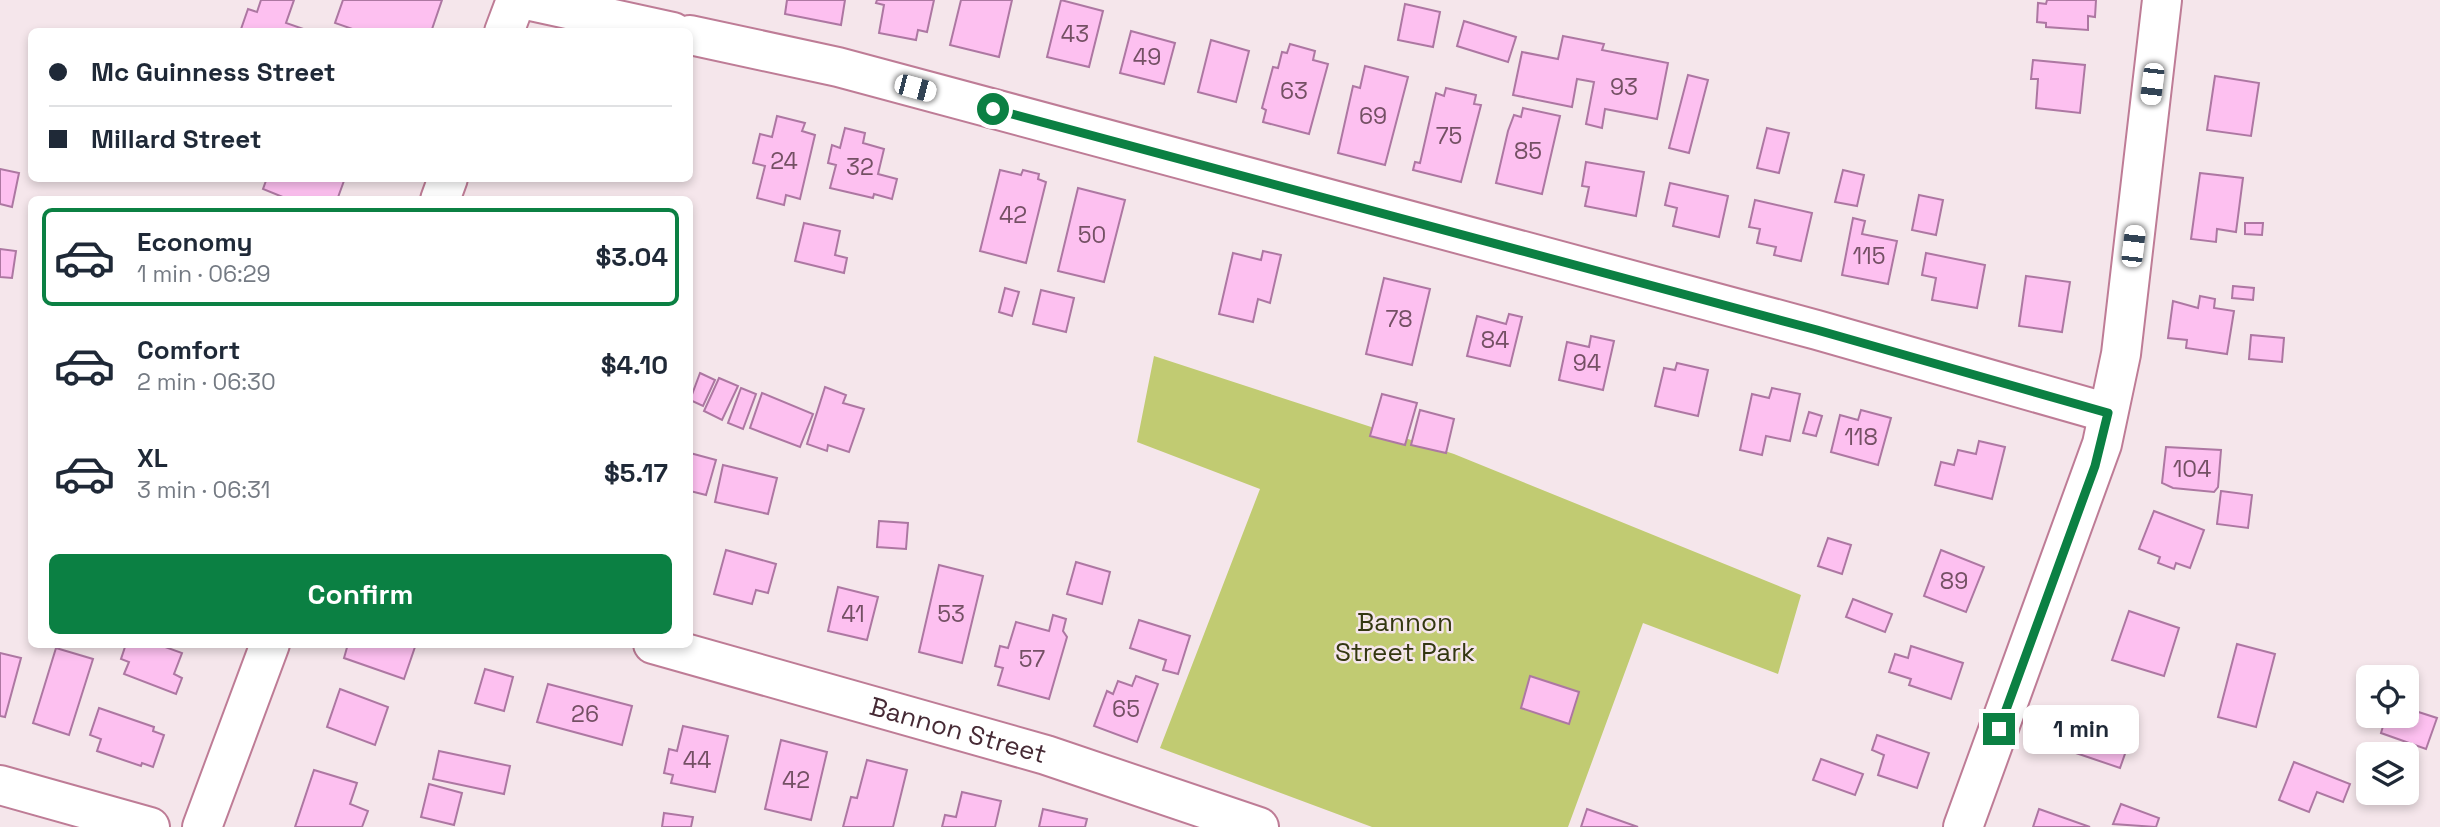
<!DOCTYPE html>
<meta charset="utf-8">
<style>
:root{--surface:#fff;--page:#f6f6f7;--text:#1f2937;--muted:#747a83;--line:#e0e1e3;--accent:#0b8043}
body{margin:0;font-family:"Space Grotesk",sans-serif;background:var(--page);color:var(--text);height:100vh;display:flex;flex-direction:column;font-size:26px;white-space:nowrap}
*{box-sizing:border-box;margin:0}
p{font-size:23px;color:var(--muted)}
.icon{flex:none;width:38px;height:38px;fill:none;stroke:currentColor;stroke-width:2;stroke-linecap:round;stroke-linejoin:round}
.map{position:relative;flex:1;overflow:hidden}
.sheet{position:absolute;left:28px;top:196px;width:665px;height:452px;display:flex;flex-direction:column;background:var(--surface);border-radius:10px;box-shadow:0 4px 10px #0003}
.sheet>*{flex:none}
.top-card{position:absolute;left:28px;top:28px;width:665px;height:154px;border-radius:10px;box-shadow:0 4px 10px #0003;display:grid;align-content:center;height:154px;padding:0 21px;background:var(--surface)}
.buttons{position:absolute;left:2356px;top:665px;display:grid;gap:14px}
.buttons a{display:grid;place-items:center;width:63px;height:63px;border-radius:10px;background:var(--surface);box-shadow:0 4px 10px #0003;font-size:35px}
.end{position:absolute;width:32px;height:32px;margin:-16px;border:9px solid #0b8043;background:#fff;box-shadow:0 0 0 4px #fff}
.from{border-radius:50%}
.bubble{position:absolute;height:49px;border-radius:10px;background:var(--surface);box-shadow:0 4px 10px #0003;font-size:23px;font-weight:700;line-height:49px;text-align:center}
.car{position:absolute;width:21px;height:42px;margin:-21px -10px;border-radius:9px;box-shadow:0 0 5px 2px #0007;background:linear-gradient(#fff 24%,#345 0 40%,#fff 0 76%,#345 0 86%,#fff 0)}
.top-card b{display:flex;align-items:center;gap:24px;height:66px;font-size:26px}
.top-card b+b{border-top:2px solid var(--line)}
.top-card i{width:18px;height:18px;background:var(--text)}
ul{padding:12px 0 0;list-style:none}
li{display:flex;align-items:center;gap:21px;height:98px;margin:0 14px 10px;padding:0 7px;border:4px solid transparent;border-radius:10px}
li div{flex:1}
li b{display:block;font-size:26px}
li em{font-style:normal;font-weight:700}
li.selected{border-color:var(--accent)}
li>.icon{width:63px;height:63px;stroke-width:1.5}
.cta{display:flex;gap:14px;margin-top:auto;padding:14px 21px}
.cta a{flex:1;height:80px;border-radius:10px;background:var(--accent);color:#fff;font-size:28px;font-weight:700;line-height:80px;text-align:center}
.map>svg:first-child{display:block}
</style>
<div class="map">
<svg width="2440" height="827" viewBox="0 0 2440 827">
<rect width="100%" height="100%" fill="#f5e6eb"/>
<polygon fill="#c1cb72" points="1154,356 1454,454 1801,595 1778,674 1643,623 1568,827 1372,827 1160,748 1260,489 1137,442"/>
<g fill="#fdc0f0" stroke="#ad77a2" stroke-width="2">
<polygon points="261,0 294,0 286,23 312,32 240,32 248,9 257,12"/>
<polygon points="343,0 442,0 431,32 361,32 335,23"/>
<polygon points="787,0 845,0 841,25 785,14"/>
<polygon points="877,0 934,0 927,32 918,30 916,40 879,33 884,5 876,3"/>
<polygon points="961,0 1012,0 999,57 950,45"/>
<polygon points="1061,0 1103,11 1089,67 1047,57"/>
<polygon points="2047,0 2096,0 2095,17 2088,16 2088,30 2046,27 2046,23 2037,22 2038,3 2046,4"/>
<polygon points="1405,4 1440,12 1433,47 1398,40"/>
<polygon points="1464,21 1516,37 1508,62 1457,46"/>
<polygon points="1131,31 1175,43 1164,84 1120,73"/>
<polygon points="1563,36 1604,44 1602,50 1668,63 1657,119 1605,109 1602,128 1586,124 1594,82 1577,79 1572,107 1513,95 1522,52 1558,59"/>
<polygon points="1211,40 1249,51 1236,102 1198,92"/>
<polygon points="1290,44 1315,51 1313,60 1328,64 1309,134 1263,122 1266,110 1262,108 1273,67 1278,68 1282,52 1287,53"/>
<polygon points="2033,60 2085,65 2080,113 2036,108 2038,79 2031,79"/>
<polygon points="1365,66 1408,77 1385,165 1338,153 1353,86 1360,88"/>
<polygon points="1688,75 1708,80 1689,153 1669,148"/>
<polygon points="2215,76 2259,83 2251,136 2207,130"/>
<polygon points="1446,88 1476,95 1474,104 1481,105 1461,182 1413,170 1415,162 1420,163 1436,93 1444,96"/>
<polygon points="1523,108 1560,116 1542,194 1496,183 1508,131 1514,115 1521,117"/>
<polygon points="777,116 805,123 802,131 815,135 800,199 786,195 784,205 757,198 765,166 753,163 760,134 772,137"/>
<polygon points="845,128 865,133 863,143 884,149 878,174 897,179 892,199 874,194 873,198 830,188 836,165 828,163 832,145 840,148"/>
<polygon points="1767,128 1789,133 1779,173 1757,168"/>
<polygon points="1586,162 1644,172 1636,216 1585,206 1589,187 1582,186"/>
<polygon points="0,169 19,173 12,207 0,204"/>
<polygon points="1000,170 1021,175 1023,170 1039,174 1038,179 1046,182 1026,263 980,251"/>
<polygon points="1843,170 1864,175 1857,206 1835,202"/>
<polygon points="2200,173 2243,178 2236,232 2217,229 2216,242 2191,239"/>
<polygon points="267,178 345,178 337,200 290,200 263,189"/>
<polygon points="1670,183 1728,196 1719,237 1673,226 1677,208 1665,205"/>
<polygon points="1078,188 1125,200 1104,282 1058,271"/>
<polygon points="1919,195 1943,200 1936,235 1912,230"/>
<polygon points="1755,200 1812,213 1801,261 1774,255 1776,247 1757,243 1760,229 1749,227"/>
<polygon points="1853,218 1865,221 1862,234 1897,241 1888,284 1842,275"/>
<polygon points="804,223 840,231 835,255 847,258 844,273 795,261"/>
<polygon points="2245,223 2263,223 2262,235 2245,234"/>
<polygon points="0,249 16,251 12,278 0,277"/>
<polygon points="1263,251 1281,255 1270,303 1258,299 1253,322 1219,314 1233,253 1261,260"/>
<polygon points="1926,253 1985,265 1977,308 1932,300 1936,278 1922,275"/>
<polygon points="2026,276 2070,282 2062,332 2019,326"/>
<polygon points="1384,278 1430,289 1412,365 1366,354"/>
<polygon points="2233,286 2254,288 2253,300 2232,298"/>
<polygon points="1005,288 1019,292 1012,316 999,312"/>
<polygon points="1041,290 1074,298 1066,332 1033,324"/>
<polygon points="2200,296 2215,299 2214,308 2234,311 2227,354 2186,348 2187,340 2168,338 2173,301 2198,308"/>
<polygon points="1509,314 1522,317 1510,366 1467,356 1477,316 1506,324"/>
<polygon points="2251,335 2284,338 2282,362 2249,359"/>
<polygon points="1591,336 1614,341 1603,390 1559,380 1567,342 1589,347"/>
<polygon points="1677,363 1708,370 1698,416 1655,406 1664,368 1675,370"/>
<polygon points="700,373 715,380 703,406 690,400"/>
<polygon points="719,378 738,386 722,420 704,411"/>
<polygon points="825,387 846,395 843,403 864,409 849,452 828,445 827,451 807,444"/>
<polygon points="741,388 756,394 743,429 728,423"/>
<polygon points="1772,388 1800,394 1790,441 1766,436 1762,455 1740,450 1752,394 1769,398"/>
<polygon points="762,393 813,414 800,447 750,428"/>
<polygon points="1382,394 1417,403 1405,445 1370,436"/>
<polygon points="1420,410 1454,419 1446,453 1411,445"/>
<polygon points="1861,410 1891,418 1878,465 1831,452 1840,415 1858,420"/>
<polygon points="1809,412 1822,416 1816,436 1803,433"/>
<polygon points="1979,441 2005,447 1992,499 1935,485 1941,462 1954,465 1958,450 1976,454"/>
<polygon points="2166,447 2221,450 2218,487 2214,492 2173,488 2162,483"/>
<polygon points="690,453 716,460 706,495 690,491"/>
<polygon points="723,465 777,478 768,514 715,502"/>
<polygon points="2221,491 2252,495 2248,528 2217,524"/>
<polygon points="2154,511 2204,530 2190,568 2176,563 2174,569 2158,563 2160,557 2139,549"/>
<polygon points="879,521 908,523 906,549 877,547"/>
<polygon points="1828,538 1851,545 1842,574 1818,566"/>
<polygon points="726,550 776,564 768,593 756,590 752,604 714,594"/>
<polygon points="1941,550 1984,567 1966,612 1924,596"/>
<polygon points="1076,562 1110,572 1102,604 1067,594"/>
<polygon points="939,565 983,576 962,663 919,652"/>
<polygon points="838,587 878,597 867,640 828,631"/>
<polygon points="1853,599 1892,614 1885,632 1846,617"/>
<polygon points="2129,611 2179,628 2164,676 2112,660"/>
<polygon points="1053,615 1066,619 1063,631 1067,637 1049,699 998,685 1003,668 995,666 1000,646 1008,648 1016,622 1049,631"/>
<polygon points="1139,620 1190,636 1178,674 1163,670 1166,660 1130,648"/>
<polygon points="126,644 157,644 182,653 174,674 182,678 176,694 124,674 129,662 121,659"/>
<polygon points="348,644 416,644 404,679 344,658"/>
<polygon points="2237,644 2275,654 2256,727 2218,717"/>
<polygon points="1911,646 1963,663 1951,699 1909,685 1911,679 1889,672 1895,654 1908,658"/>
<polygon points="56,648 93,659 69,735 33,723"/>
<polygon points="0,653 21,658 5,717 0,716"/>
<polygon points="485,669 513,677 504,711 475,703"/>
<polygon points="1136,676 1158,684 1137,742 1094,726 1107,691 1113,694 1118,681 1132,686"/>
<polygon points="1530,676 1579,692 1569,724 1521,708"/>
<polygon points="548,684 632,706 622,745 537,722"/>
<polygon points="340,689 388,707 375,745 327,727"/>
<polygon points="99,708 154,727 153,731 164,735 153,767 142,763 141,766 97,751 101,739 90,735"/>
<polygon points="2406,708 2437,718 2426,749 2381,733 2386,716 2406,716"/>
<polygon points="2071,716 2132,734 2120,768 2073,752 2075,745 2062,740"/>
<polygon points="683,726 728,736 715,792 671,783 673,775 664,773 669,749 677,751"/>
<polygon points="1877,735 1929,753 1917,788 1878,775 1884,755 1872,750"/>
<polygon points="781,740 827,752 811,820 765,809"/>
<polygon points="439,751 510,766 504,794 433,779"/>
<polygon points="1821,759 1863,774 1855,795 1813,780"/>
<polygon points="867,760 907,770 893,827 843,827 851,797 857,798"/>
<polygon points="2294,762 2350,784 2343,802 2317,792 2309,812 2279,800"/>
<polygon points="314,770 357,783 350,804 368,811 362,827 295,827"/>
<polygon points="429,784 462,793 454,825 421,817"/>
<polygon points="962,792 1001,801 995,827 942,827 945,815 956,817"/>
<polygon points="2121,804 2159,818 2156,827 2113,824"/>
<polygon points="1043,809 1087,819 1085,827 1039,827"/>
<polygon points="1587,809 1638,827 1581,827"/>
<polygon points="2039,809 2090,827 2033,827"/>
<polygon points="664,813 693,817 691,827 662,827"/>
</g>
<g fill="none" stroke-linecap="round" stroke-linejoin="round">
<g stroke="#be7c96" stroke-width="42">
<g id="street">
<polyline points="526,0 673,32"/>
<polyline points="690,35 838,67 1817,330 2108,413"/>
<path id="s1" d="M653,644L1046,755L1259,827"/>
<polyline points="0,785 150,827"/>
<polyline points="1963,827 2102,444 2121,354 2162,0"/>
</g>
</g>
<g stroke="#be7c96" stroke-width="42">
<g id="primary">
<polyline points="504,32 516,0"/>
<polyline points="440,200 448,178"/>
<polyline points="202,827 270,644"/>
</g>
</g>
<use href="#street" stroke="#fff" stroke-width="38"/>
<use href="#primary" stroke="#fff" stroke-width="38"/>
</g>
<g fill="none" stroke-linecap="round" stroke-linejoin="round">
<polyline stroke="#0b8043" stroke-width="9" points="993,109 1817,330 2108,413 2095,466 1999,729"/>
</g>
<g text-anchor="middle" dominant-baseline="central" stroke-width="5" stroke-linejoin="round" paint-order="stroke">
<g font-size="23" fill="#745064">
<text x="1075" y="34">43</text>
<text x="1147" y="57">49</text>
<text x="1624" y="87">93</text>
<text x="1294" y="91">63</text>
<text x="1373" y="116">69</text>
<text x="1449" y="136">75</text>
<text x="1528" y="151">85</text>
<text x="784" y="161">24</text>
<text x="860" y="167">32</text>
<text x="1013" y="215">42</text>
<text x="1092" y="235">50</text>
<text x="1869" y="256">115</text>
<text x="1399" y="319">78</text>
<text x="1495" y="340">84</text>
<text x="1587" y="363">94</text>
<text x="1861" y="437">118</text>
<text x="2192" y="469">104</text>
<text x="1954" y="581">89</text>
<text x="853" y="614">41</text>
<text x="951" y="614">53</text>
<text x="1032" y="659">57</text>
<text x="1126" y="709">65</text>
<text x="585" y="714">26</text>
<text x="697" y="760">44</text>
<text x="796" y="780">42</text>
</g>
<g font-size="26" fill="#333710" stroke="#f5e6eb">
<text x="1405" y="622">Bannon<tspan x="1405" dy="30">Street Park</tspan></text>
</g>
<g font-size="26" fill="#462a35" stroke="#f5e6eb">
<text stroke="none"><textPath href="#s1" startOffset="317">Bannon Street</textPath></text>
</g>
</g>
</svg>
<div class="buttons">
<a><svg class="icon" aria-label="locate" viewBox="0 0 24 24"><circle cx="12" cy="12" r="6"/><path d="M12 2v4M12 18v4M2 12h4M18 12h4"/></svg></a>
<a><svg class="icon" aria-label="layers" viewBox="0 0 24 24"><path d="M12 4l9 5-9 5-9-5zM3 14l9 5 9-5"/></svg></a>
</div>
<i class="end from" style="left:993px;top:109px"></i>
<i class="end" style="left:1999px;top:729px"></i>
<div class="bubble" style="left:2023px;top:705px;width:116px">1 min</div>
<i class="car" style="left:2152px;top:84px;rotate:187deg"></i>
<i class="car" style="left:915px;top:88px;rotate:105deg"></i>
<i class="car" style="left:2133px;top:246px;rotate:7deg"></i>
<div class="top-card">
<b><i class="from"></i>Mc Guinness Street</b>
<b><i></i>Millard Street</b>
</div>
<section class="sheet">
<ul>
<li class="selected"><svg class="icon" aria-label="car" viewBox="0 0 24 24"><path d="M5 17H2v-5l4-1 3-4h7l3 4 3 1v5h-3M9 17h6M6 11h13"/><circle cx="7" cy="17" r="2"/><circle cx="17" cy="17" r="2"/></svg><div><b>Economy</b><p>1 min · 06:29</p></div><em>$3.04</em></li>
<li><svg class="icon" aria-label="car" viewBox="0 0 24 24"><path d="M5 17H2v-5l4-1 3-4h7l3 4 3 1v5h-3M9 17h6M6 11h13"/><circle cx="7" cy="17" r="2"/><circle cx="17" cy="17" r="2"/></svg><div><b>Comfort</b><p>2 min · 06:30</p></div><em>$4.10</em></li>
<li><svg class="icon" aria-label="car" viewBox="0 0 24 24"><path d="M5 17H2v-5l4-1 3-4h7l3 4 3 1v5h-3M9 17h6M6 11h13"/><circle cx="7" cy="17" r="2"/><circle cx="17" cy="17" r="2"/></svg><div><b>XL</b><p>3 min · 06:31</p></div><em>$5.17</em></li>
</ul>
<div class="cta"><a>Confirm</a></div>
</section>
</div>
